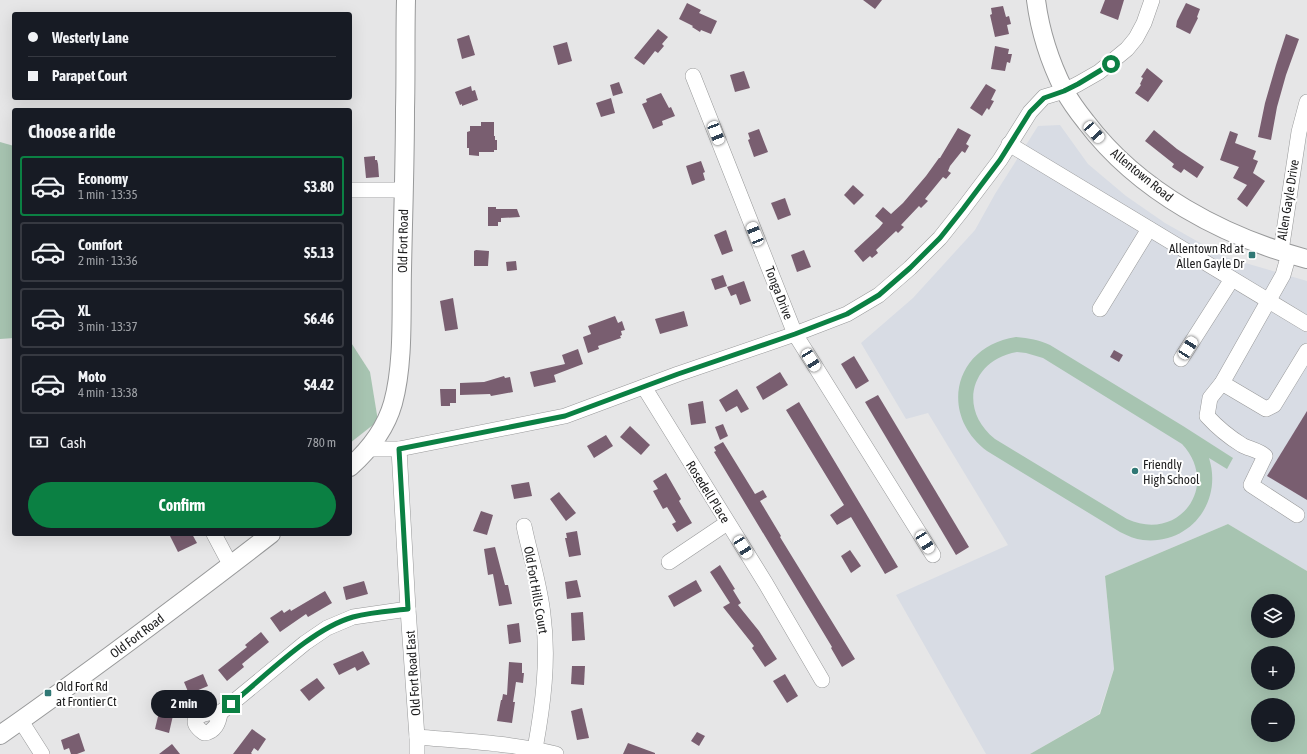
<!DOCTYPE html>
<meta charset="utf-8">
<style>
:root{--surface:#171b24;--page:#242831;--text:#f1f3f6;--muted:#9ea1a6;--line:#363941;--accent:#0b8043}
body{margin:0;font-family:"Asap Condensed",sans-serif;background:var(--page);color:var(--text);height:100vh;display:flex;flex-direction:column;font-size:15px;white-space:nowrap}
*{box-sizing:border-box;margin:0}
p{font-size:13px;color:var(--muted)}
.icon{flex:none;width:22px;height:22px;fill:none;stroke:currentColor;stroke-width:2;stroke-linecap:round;stroke-linejoin:round}
.map{position:relative;flex:1;overflow:hidden}
.details{position:absolute;left:12px;top:108px;width:340px;height:428px;display:flex;flex-direction:column;background:var(--surface);border-radius:4px;box-shadow:0 4px 16px #0002}
.details>*{flex:none}
.banner{position:absolute;left:12px;top:12px;width:340px;height:88px;border-radius:4px;box-shadow:0 4px 16px #0002;display:grid;align-content:center;height:88px;padding:0 16px;background:var(--surface)}
.buttons{position:absolute;left:1251px;top:594px;display:grid;gap:8px}
.buttons a{display:grid;place-items:center;width:44px;height:44px;border-radius:50%;background:var(--surface);box-shadow:0 4px 16px #0002;font-size:20px}
.end{position:absolute;width:18px;height:18px;margin:-9px;border:5px solid #0b8043;background:#fff;box-shadow:0 0 0 2px #fff}
.from{border-radius:50%}
.bubble{position:absolute;height:28px;border-radius:14px;background:var(--surface);box-shadow:0 4px 16px #0002;font-size:13px;font-weight:700;line-height:28px;text-align:center}
.car{position:absolute;width:12px;height:24px;margin:-12px -6px;border-radius:5px;box-shadow:0 0 3px 1px #0007;background:linear-gradient(#fff 24%,#345 0 40%,#fff 0 76%,#345 0 86%,#fff 0)}
.banner b{display:flex;align-items:center;gap:14px;height:38px;font-size:15px}
.banner b+b{border-top:1px solid var(--line)}
.banner i{width:10px;height:10px;background:var(--text)}
ul{padding:0;list-style:none}
li{display:flex;align-items:center;gap:12px;height:60px;margin:0 8px 6px;padding:0 8px;border:2px solid var(--line);border-radius:4px}
li div{flex:1}
li b{display:block;font-size:15px}
li em{font-style:normal;font-weight:700}
li.selected{border-color:var(--accent)}
li>.icon{width:36px;height:36px;stroke-width:1.5}
h2{padding:0 16px;font-size:18px;line-height:48px}
.pay{display:flex;align-items:center;gap:10px;height:44px;padding:0 16px;font-size:15px}
.pay p{margin-inline-start:auto}
.action{display:flex;gap:8px;margin-top:auto;padding:8px 16px}
.action a{flex:1;height:46px;border-radius:24px;background:var(--accent);color:#fff;font-size:16px;font-weight:700;line-height:46px;text-align:center}
.map>svg:first-child{display:block}
</style>
<div class="map">
<svg width="1307" height="754" viewBox="0 0 1307 754">
<rect width="100%" height="100%" fill="#e6e6e7"/>
<polygon fill="#d8dce4" points="1060,125 1088,164 1126,196 1165,223 1225,257 1307,281 1307,571 1228,524 1105,576 1114,669 1099,714 1030,754 986,754 896,595 1008,545 928,413 906,419 861,343 913,298 975,230 995,194 1038,126"/>
<g fill="#a7c4b1" fill-rule="evenodd">
<polygon points="0,142 14,146 14,338 0,339"/>
<path d="M1016,337C1029,338 1039,340 1050,345L1183,426L1233,458L1227,469L1209,458C1223,502 1190,545 1143,540C1135,539 1128,536 1120,532L987,451C938,414 954,346 1016,337ZM1017,352L1026,353L1043,358L1182,444C1221,486 1179,543 1127,519L995,439C958,410 970,360 1017,352Z"/>
<polygon points="350,341 370,372 378,421 350,443"/>
<path d="M1228,524L1307,571V754H1030L1100,714L1114,669L1105,576ZM1258,601H1288V631H1258ZM1258,653H1288V683H1258ZM1258,705H1288V735H1258Z"/>
</g>
<g fill="#795e70">
<polygon points="863,0 882,0 875,9"/>
<polygon points="1105,0 1124,0 1118,20 1100,13"/>
<polygon points="687,3 701,10 699,13 717,21 711,34 701,30 700,32 692,27 693,26 679,19"/>
<polygon points="1186,3 1200,9 1197,17 1198,18 1190,34 1176,27 1177,21"/>
<polygon points="1003,6 1006,17 1009,16 1011,24 1007,25 1009,34 995,37 990,15 992,14 991,8"/>
<polygon points="658,29 668,37 662,44 664,46 658,53 655,51 644,65 634,58"/>
<polygon points="1286,34 1299,39 1286,75 1277,107 1271,140 1258,137 1265,103 1276,65"/>
<polygon points="469,35 475,55 462,59 457,39"/>
<polygon points="567,42 572,61 558,65 553,46"/>
<polygon points="995,46 1009,49 1008,54 1012,54 1010,63 1007,62 1005,71 991,69"/>
<polygon points="1147,68 1163,81 1148,102 1135,93 1141,85 1140,84 1143,78 1141,77"/>
<polygon points="744,71 750,88 735,92 730,75"/>
<polygon points="619,82 623,93 613,96 610,85"/>
<polygon points="986,84 996,90 991,100 994,101 989,110 987,108 982,116 970,108"/>
<polygon points="471,86 472,91 475,90 478,100 462,106 462,104 460,105 455,92"/>
<polygon points="661,93 669,108 671,107 675,116 662,121 663,125 653,129 642,104 647,102 646,99"/>
<polygon points="611,98 615,113 601,117 596,103"/>
<polygon points="481,122 494,122 494,136 495,136 495,140 497,140 497,150 494,150 494,152 479,152 479,156 469,155 469,148 467,148 467,132 470,131 470,126 481,126"/>
<polygon points="958,128 971,135 966,144 969,146 965,153 962,151 950,166 948,171 951,173 946,179 943,177 925,199 928,201 921,208 919,206 901,225 904,227 898,233 896,231 876,250 878,253 872,258 870,256 863,262 854,251 879,228 883,223 875,216 883,207 891,214 903,203 926,176 939,158 940,158"/>
<polygon points="759,129 768,152 754,157 748,140 750,139 748,133"/>
<polygon points="1154,130 1177,149 1204,167 1197,178 1184,169 1181,173 1172,167 1174,164 1145,141"/>
<polygon points="1230,131 1238,134 1235,143 1256,151 1253,159 1258,161 1253,173 1265,181 1247,207 1237,199 1247,185 1233,178 1239,167 1220,160"/>
<polygon points="375,156 375,160 377,160 378,164 379,177 366,178 364,157"/>
<polygon points="701,161 705,172 703,173 705,180 692,185 686,166"/>
<polygon points="853,185 864,195 854,205 844,195"/>
<polygon points="785,198 791,215 778,220 771,203"/>
<polygon points="488,207 496,207 496,209 517,209 520,217 501,218 501,222 498,222 498,226 488,226"/>
<polygon points="726,230 733,251 722,255 714,235"/>
<polygon points="476,250 489,251 488,266 474,266 474,251"/>
<polygon points="804,250 811,267 797,272 791,255"/>
<polygon points="516,261 517,270 507,271 506,262"/>
<polygon points="723,275 727,286 715,290 711,279"/>
<polygon points="744,281 751,301 740,305 736,294 731,296 727,287"/>
<polygon points="453,298 458,329 445,331 440,301"/>
<polygon points="684,311 688,326 660,334 655,319"/>
<polygon points="615,316 618,323 622,321 625,330 621,331 622,335 620,336 621,338 598,346 599,349 588,353 583,337 591,334 588,326"/>
<polygon points="578,349 583,364 554,375 556,382 534,387 530,372 565,364 562,355"/>
<polygon points="1114,350 1123,355 1119,362 1110,357"/>
<polygon points="854,356 869,381 856,389 841,364"/>
<polygon points="780,372 788,385 763,400 756,387"/>
<polygon points="504,376 505,378 510,377 513,392 491,396 490,394 460,395 460,383 484,382"/>
<polygon points="440,389 456,389 456,403 450,403 450,406 441,406"/>
<polygon points="737,389 749,409 741,413 737,406 726,412 719,400"/>
<polygon points="878,395 969,547 956,555 865,402"/>
<polygon points="703,401 706,423 691,425 688,404"/>
<polygon points="799,402 898,567 885,574 851,517 837,525 830,515 844,505 786,410"/>
<polygon points="1307,411 1307,500 1267,476"/>
<polygon points="723,424 728,436 720,440 715,427"/>
<polygon points="630,426 650,445 641,455 620,437"/>
<polygon points="606,435 613,446 594,458 587,446"/>
<polygon points="723,442 755,494 763,490 767,497 760,501 781,536 780,537 855,659 842,667 831,648 832,647 714,452 716,451 714,447"/>
<polygon points="666,473 681,499 679,501 692,523 677,532 672,524 676,522 667,507 663,509 653,491 658,489 653,481"/>
<polygon points="529,482 532,496 514,499 511,485"/>
<polygon points="559,492 576,513 566,521 550,499"/>
<polygon points="481,511 493,515 487,535 473,531"/>
<polygon points="577,531 581,555 569,557 565,538 567,538 566,533"/>
<polygon points="169,534 192,534 197,543 178,552"/>
<polygon points="495,547 505,585 508,585 512,604 499,606 493,574 488,575 484,549"/>
<polygon points="850,550 861,566 851,573 841,556"/>
<polygon points="720,565 735,589 733,590 741,603 738,605 759,631 777,659 765,667 752,648 754,646 723,607 730,603 710,572"/>
<polygon points="577,580 581,597 567,599 565,582"/>
<polygon points="696,580 702,591 674,607 668,596"/>
<polygon points="364,581 368,594 346,600 343,587"/>
<polygon points="325,591 332,603 308,617 306,614 280,632 270,618 282,610 284,613 290,609 291,611"/>
<polygon points="583,612 585,640 572,641 571,613"/>
<polygon points="519,623 521,642 509,644 507,625"/>
<polygon points="261,632 269,642 242,664 244,667 227,681 218,670 247,647 245,645"/>
<polygon points="363,651 370,664 357,671 355,667 339,675 333,664"/>
<polygon points="509,662 522,663 522,673 524,673 523,683 516,682 513,702 515,702 512,723 497,721 501,700 502,700 503,694 507,695"/>
<polygon points="572,666 585,666 584,685 571,684"/>
<polygon points="203,674 208,686 189,694 184,682"/>
<polygon points="785,674 798,696 787,703 773,681"/>
<polygon points="317,678 325,688 309,701 300,690"/>
<polygon points="160,708 174,711 169,733 155,729"/>
<polygon points="582,708 589,738 577,740 571,711"/>
<polygon points="252,729 266,739 258,751 254,748 251,753 252,754 233,754"/>
<polygon points="697,732 705,736 699,746 691,741"/>
<polygon points="79,733 85,751 77,754 71,754 69,748 64,750 61,740"/>
<polygon points="628,743 655,753 655,754 623,754"/>
<polygon points="172,744 180,754 159,754"/>
</g>
<g fill="none" stroke-linecap="round" stroke-linejoin="round">
<g stroke="#98999a" stroke-width="16">
<g id="minor">
<polyline points="693,76 795,334 933,555"/>
<polyline points="1009,144 1307,324"/>
<polyline points="350,190 404,190"/>
<polyline points="1281,251 1299,132 1307,102"/>
<path d="M1289,254L1283,275L1222,383L1210,398L1207,416C1217,427 1229,437 1242,445C1249,449 1259,450 1265,456L1251,485L1297,515"/>
<polyline points="1100,309 1149,229"/>
<polyline points="1181,359 1232,279"/>
<polyline points="1222,383 1266,409 1274,405 1307,351"/>
<polyline points="644,387 766,584 822,680"/>
<polyline points="368,449 399,449 565,416 678,374 795,334 847,314 879,295 910,268 940,238 963,209 1000,160 1030,112 1044,97 1064,91 1078,84 1099,72 1127,49 1136,38 1144,23 1152,0"/>
<polyline points="399,449 408,609 417,737 417,754"/>
<path d="M524,526C530,555 540,585 543,615C549,660 543,705 535,749"/>
<polyline points="214,534 231,566"/>
<polyline points="669,562 727,523"/>
<path d="M209,713H220C219,722 215,732 204,733C190,723 193,716 209,713Z"/>
<polyline points="220,713 305,643 327,628 353,617 408,609"/>
<polyline points="21,721 42,754"/>
<path d="M417,737C464,741 511,743 556,754"/>
</g>
</g>
<g stroke="#98999a" stroke-width="20">
<g id="major">
<path d="M1036,0C1040,31 1050,62 1064,90C1070,101 1078,112 1086,122C1139,192 1224,237 1307,259"/>
<path d="M350,467C369,450 386,428 393,403C404,363 401,311 402,270C403,216 405,163 405,109C406,73 405,36 406,0"/>
<path d="M0,735C38,709 74,682 111,655C165,615 218,575 271,534"/>
</g>
</g>
<use href="#minor" stroke="#fff" stroke-width="15"/>
<use href="#major" stroke="#fff" stroke-width="18"/>
</g>
<g fill="none" stroke-linecap="round" stroke-linejoin="round">
<path stroke="#0b8043" stroke-width="5" d="M231,704C266,676 311,629 353,617C371,612 390,611 408,609L399,449L565,416L678,374L795,334L847,314L879,295L910,268L940,238L963,209L1000,160L1030,112L1044,98L1064,91L1078,84L1111,64"/>
</g>
<g fill="#307875" stroke="#fff" stroke-width="1.5">
<rect x="1248" y="251" width="8" height="8" rx="2"/>
<circle cx="1135" cy="471" r="4"/>
<rect x="44" y="689" width="8" height="8" rx="2"/>
</g>
<g text-anchor="middle" dominant-baseline="central" stroke-width="4" stroke-linejoin="round" paint-order="stroke">
<g font-size="13" fill="#1d1d1e" stroke="#fff">
<text transform="translate(1142 175) rotate(39)">Allentown Road</text>
<text transform="translate(1288 200) rotate(-81)">Allen Gayle Drive</text>
<text transform="translate(403 241) rotate(-89)">Old Fort Road</text>
<text transform="translate(779 293) rotate(69)">Tonga Drive</text>
<text transform="translate(708 492) rotate(58)">Rosedell Place</text>
<text transform="translate(536 590) rotate(80)">Old Fort Hills Court</text>
<text transform="translate(137 636) rotate(-37)">Old Fort Road</text>
<text transform="translate(413 673) rotate(-94)">Old Fort Road East</text>
</g>
<g font-size="13" fill="#1d1d1e" stroke="#fff" text-anchor="start">
<text x="1244" y="248" text-anchor="end">Allentown Rd at<tspan x="1244" dy="15">Allen Gayle Dr</tspan></text>
<text x="1143" y="464">Friendly<tspan x="1143" dy="15">High School</tspan></text>
<text x="56" y="686">Old Fort Rd<tspan x="56" dy="15">at Frontier Ct</tspan></text>
</g>
</g>
</svg>
<div class="buttons">
<a><svg class="icon" aria-label="layers" viewBox="0 0 24 24"><path d="M12 4l9 5-9 5-9-5zM3 14l9 5 9-5"/></svg></a>
<a>+</a>
<a>−</a>
</div>
<i class="end from" style="left:1111px;top:64px"></i>
<i class="end" style="left:231px;top:704px"></i>
<div class="bubble" style="left:151px;top:690px;width:66px">2 min</div>
<i class="car" style="left:1094px;top:132px;rotate:138deg"></i>
<i class="car" style="left:716px;top:133px;rotate:159deg"></i>
<i class="car" style="left:755px;top:234px;rotate:338deg"></i>
<i class="car" style="left:1188px;top:348px;rotate:33deg"></i>
<i class="car" style="left:811px;top:360px;rotate:148deg"></i>
<i class="car" style="left:925px;top:542px;rotate:148deg"></i>
<i class="car" style="left:743px;top:547px;rotate:148deg"></i>
<div class="banner">
<b><i class="from"></i>Westerly Lane</b>
<b><i></i>Parapet Court</b>
</div>
<section class="details">
<h2>Choose a ride</h2>
<ul>
<li class="selected"><svg class="icon" aria-label="car" viewBox="0 0 24 24"><path d="M5 17H2v-5l4-1 3-4h7l3 4 3 1v5h-3M9 17h6M6 11h13"/><circle cx="7" cy="17" r="2"/><circle cx="17" cy="17" r="2"/></svg><div><b>Economy</b><p>1 min · 13:35</p></div><em>$3.80</em></li>
<li><svg class="icon" aria-label="car" viewBox="0 0 24 24"><path d="M5 17H2v-5l4-1 3-4h7l3 4 3 1v5h-3M9 17h6M6 11h13"/><circle cx="7" cy="17" r="2"/><circle cx="17" cy="17" r="2"/></svg><div><b>Comfort</b><p>2 min · 13:36</p></div><em>$5.13</em></li>
<li><svg class="icon" aria-label="car" viewBox="0 0 24 24"><path d="M5 17H2v-5l4-1 3-4h7l3 4 3 1v5h-3M9 17h6M6 11h13"/><circle cx="7" cy="17" r="2"/><circle cx="17" cy="17" r="2"/></svg><div><b>XL</b><p>3 min · 13:37</p></div><em>$6.46</em></li>
<li><svg class="icon" aria-label="car" viewBox="0 0 24 24"><path d="M5 17H2v-5l4-1 3-4h7l3 4 3 1v5h-3M9 17h6M6 11h13"/><circle cx="7" cy="17" r="2"/><circle cx="17" cy="17" r="2"/></svg><div><b>Moto</b><p>4 min · 13:38</p></div><em>$4.42</em></li>
</ul>
<div class="pay"><svg class="icon" aria-label="cash" viewBox="0 0 24 24"><path d="M3 7h18v10H3z"/><circle cx="12" cy="12" r="2"/></svg>Cash<p>780 m</p></div>
<div class="action"><a>Confirm</a></div>
</section>
</div>
